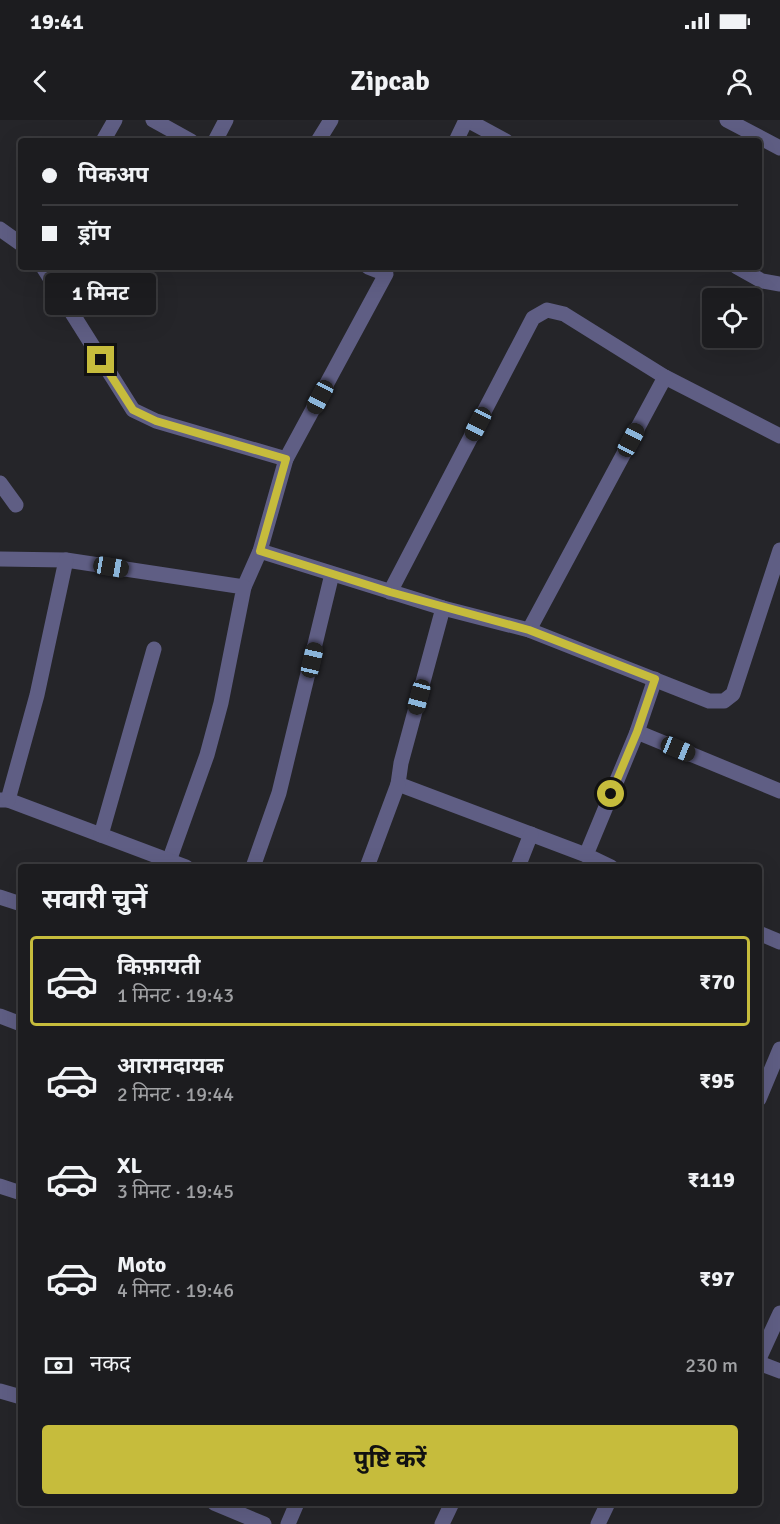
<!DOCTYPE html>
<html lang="hi">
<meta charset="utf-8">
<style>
:root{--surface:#1c1c1f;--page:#29292c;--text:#f1f3f6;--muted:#a0a1a4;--line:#3a3a3d;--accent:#c6bc3c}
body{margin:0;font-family:Signika,"Noto Sans Devanagari",sans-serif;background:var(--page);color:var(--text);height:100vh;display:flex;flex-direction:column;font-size:22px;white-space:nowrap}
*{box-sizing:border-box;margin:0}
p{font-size:20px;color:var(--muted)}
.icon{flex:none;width:33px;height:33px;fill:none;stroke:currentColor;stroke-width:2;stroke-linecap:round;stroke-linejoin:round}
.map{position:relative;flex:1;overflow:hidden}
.side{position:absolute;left:18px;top:744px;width:744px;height:642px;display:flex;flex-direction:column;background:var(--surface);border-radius:6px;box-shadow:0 6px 24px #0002,0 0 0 2px var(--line)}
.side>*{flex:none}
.hud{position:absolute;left:18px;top:18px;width:744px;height:132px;border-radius:6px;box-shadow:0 6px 24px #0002,0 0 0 2px var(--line);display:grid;align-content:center;height:132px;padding:0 24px;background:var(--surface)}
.buttons{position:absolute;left:702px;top:168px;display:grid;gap:12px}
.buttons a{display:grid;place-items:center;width:60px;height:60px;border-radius:6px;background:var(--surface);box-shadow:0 6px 24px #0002,0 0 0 2px var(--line);font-size:30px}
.end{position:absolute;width:27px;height:27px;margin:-14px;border:8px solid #c6bc3c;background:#111;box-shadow:0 0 0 3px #111}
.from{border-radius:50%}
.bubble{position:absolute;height:42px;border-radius:6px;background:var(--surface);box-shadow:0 6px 24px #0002,0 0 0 2px var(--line);font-size:20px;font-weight:700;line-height:42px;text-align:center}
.car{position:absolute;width:18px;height:36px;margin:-18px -9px;border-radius:8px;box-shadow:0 0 4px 2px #0007;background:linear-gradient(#222 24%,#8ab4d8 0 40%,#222 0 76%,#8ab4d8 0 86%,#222 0)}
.hud b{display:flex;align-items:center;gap:21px;height:57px;font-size:22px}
.hud b+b{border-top:2px solid var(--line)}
.hud i{width:15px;height:15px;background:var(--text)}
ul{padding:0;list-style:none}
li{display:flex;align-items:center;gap:18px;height:90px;margin:0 12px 9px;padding:0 12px;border:3px solid transparent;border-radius:6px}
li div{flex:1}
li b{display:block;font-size:22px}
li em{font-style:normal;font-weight:700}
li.selected{border-color:var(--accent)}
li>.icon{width:54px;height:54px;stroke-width:1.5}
h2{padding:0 24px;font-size:27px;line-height:72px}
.pay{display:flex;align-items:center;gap:15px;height:66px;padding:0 24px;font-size:22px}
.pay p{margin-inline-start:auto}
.action{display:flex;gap:12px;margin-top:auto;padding:12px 24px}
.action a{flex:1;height:69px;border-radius:6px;background:var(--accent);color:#111;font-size:24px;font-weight:700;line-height:69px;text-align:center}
.status{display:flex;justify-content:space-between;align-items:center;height:42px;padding:0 30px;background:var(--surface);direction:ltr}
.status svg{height:16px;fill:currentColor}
header{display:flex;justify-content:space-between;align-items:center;height:78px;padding:0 24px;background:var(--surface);font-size:27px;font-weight:700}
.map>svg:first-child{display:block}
</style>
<div class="status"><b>19:41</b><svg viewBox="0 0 49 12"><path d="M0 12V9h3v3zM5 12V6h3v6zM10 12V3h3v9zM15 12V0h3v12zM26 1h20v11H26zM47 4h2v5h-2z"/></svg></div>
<header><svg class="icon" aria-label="back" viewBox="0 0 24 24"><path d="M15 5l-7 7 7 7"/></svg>Zipcab<svg class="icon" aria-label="person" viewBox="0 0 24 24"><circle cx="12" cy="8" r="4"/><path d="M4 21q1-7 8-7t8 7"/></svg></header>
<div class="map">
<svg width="780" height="1404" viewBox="0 0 780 1404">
<rect width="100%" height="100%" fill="#252529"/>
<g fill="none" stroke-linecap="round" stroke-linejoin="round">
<g stroke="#5f5e84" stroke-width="15">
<polyline points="153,0 191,21"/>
<polyline points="467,0 506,21"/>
<polyline points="727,0 780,28"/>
<polyline points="103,21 115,0"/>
<polyline points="215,21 226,0"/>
<polyline points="318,21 331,0"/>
<polyline points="456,21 466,0"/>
<polyline points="0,109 21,124"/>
<polyline points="43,147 133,290 156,301 286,339 260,431 244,467"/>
<polyline points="737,147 762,161 780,164"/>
<polyline points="286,339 386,154 368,147"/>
<polyline points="0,363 16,385"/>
<polyline points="260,431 443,488 529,510 709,581 724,581 733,574 780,430"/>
<polyline points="0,439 66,440 244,467 221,583 207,635 169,741"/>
<polyline points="390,472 533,198 547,190 564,194 665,257 780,316"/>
<polyline points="443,488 401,643 398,664 586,735"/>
<polyline points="529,510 665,257"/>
<polyline points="637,612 780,671"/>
<polyline points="0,680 8,680 186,747"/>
<polyline points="8,680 37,575 66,440"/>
<polyline points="101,715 154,529"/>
<polyline points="253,747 279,673 332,454"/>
<polyline points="367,747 398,664"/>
<polyline points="518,747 531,714"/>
<polyline points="611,747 586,735 637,612 655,559"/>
<polyline points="0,777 21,784"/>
<polyline points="759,813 780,822"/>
<polyline points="0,896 21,904"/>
<polyline points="759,979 780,929"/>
<polyline points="0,1066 21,1073"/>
<polyline points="759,1239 780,1193"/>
<polyline points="759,1243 780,1251"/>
<polyline points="0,1271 21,1277"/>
<polyline points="214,1383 264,1404"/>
<polyline points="288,1404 297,1383"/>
<polyline points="442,1404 452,1383"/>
<polyline points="598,1404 608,1383"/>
</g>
</g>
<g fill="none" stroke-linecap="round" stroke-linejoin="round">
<polyline stroke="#c6bc3c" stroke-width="8" points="101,240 133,290 156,301 286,339 260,431 390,472 529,510 655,559 637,612 611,674"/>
</g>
</svg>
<div class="buttons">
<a><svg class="icon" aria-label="locate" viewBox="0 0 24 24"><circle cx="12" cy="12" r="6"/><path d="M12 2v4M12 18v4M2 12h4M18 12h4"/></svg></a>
</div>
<i class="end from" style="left:611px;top:674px"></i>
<i class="end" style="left:101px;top:240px"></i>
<div class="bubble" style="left:45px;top:153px;width:111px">1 मिनट</div>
<i class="car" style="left:320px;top:277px;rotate:208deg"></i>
<i class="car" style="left:478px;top:304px;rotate:207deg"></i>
<i class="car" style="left:631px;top:320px;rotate:28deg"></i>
<i class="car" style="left:111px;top:447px;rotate:99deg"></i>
<i class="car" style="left:312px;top:540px;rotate:13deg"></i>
<i class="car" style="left:419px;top:577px;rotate:195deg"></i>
<i class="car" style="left:678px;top:629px;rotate:112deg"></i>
<div class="hud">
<b><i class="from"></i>पिकअप</b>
<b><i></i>ड्रॉप</b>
</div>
<section class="side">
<h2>सवारी चुनें</h2>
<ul>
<li class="selected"><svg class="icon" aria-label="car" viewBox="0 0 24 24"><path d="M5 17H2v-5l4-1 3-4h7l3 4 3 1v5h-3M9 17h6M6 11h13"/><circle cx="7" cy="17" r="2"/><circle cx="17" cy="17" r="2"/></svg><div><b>किफ़ायती</b><p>1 मिनट · 19:43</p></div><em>₹70</em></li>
<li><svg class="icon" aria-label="car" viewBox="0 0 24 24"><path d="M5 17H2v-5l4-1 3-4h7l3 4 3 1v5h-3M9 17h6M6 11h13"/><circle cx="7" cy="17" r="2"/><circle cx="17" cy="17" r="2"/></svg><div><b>आरामदायक</b><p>2 मिनट · 19:44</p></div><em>₹95</em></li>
<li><svg class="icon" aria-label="car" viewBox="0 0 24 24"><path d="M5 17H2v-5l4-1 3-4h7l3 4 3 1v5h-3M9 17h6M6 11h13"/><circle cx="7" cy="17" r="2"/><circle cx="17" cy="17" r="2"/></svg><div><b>XL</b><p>3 मिनट · 19:45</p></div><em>₹119</em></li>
<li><svg class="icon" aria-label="car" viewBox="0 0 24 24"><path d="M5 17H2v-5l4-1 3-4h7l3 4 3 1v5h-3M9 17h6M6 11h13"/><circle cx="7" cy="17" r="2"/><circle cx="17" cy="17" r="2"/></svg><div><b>Moto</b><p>4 मिनट · 19:46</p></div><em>₹97</em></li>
</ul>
<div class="pay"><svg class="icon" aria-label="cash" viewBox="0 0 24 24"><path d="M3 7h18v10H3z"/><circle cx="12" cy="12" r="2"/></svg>नकद<p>230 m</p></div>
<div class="action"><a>पुष्टि करें</a></div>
</section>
</div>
